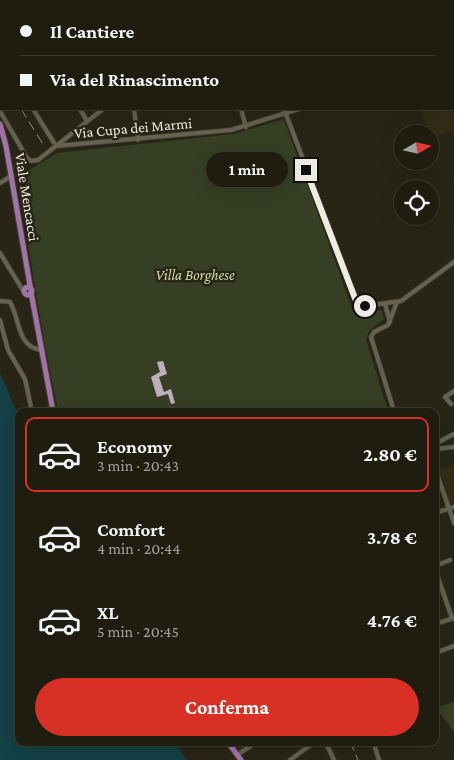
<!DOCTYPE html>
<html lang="it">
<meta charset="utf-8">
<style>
:root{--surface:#1f1c10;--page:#272519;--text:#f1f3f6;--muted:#a1a19f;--line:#3c3a30;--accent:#d93025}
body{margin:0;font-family:"Crimson Pro",serif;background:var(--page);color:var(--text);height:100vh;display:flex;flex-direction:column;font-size:19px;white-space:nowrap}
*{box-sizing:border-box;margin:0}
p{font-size:16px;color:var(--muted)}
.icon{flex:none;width:28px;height:28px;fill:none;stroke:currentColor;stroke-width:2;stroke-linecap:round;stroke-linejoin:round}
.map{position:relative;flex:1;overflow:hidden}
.details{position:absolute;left:15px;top:408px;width:424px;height:338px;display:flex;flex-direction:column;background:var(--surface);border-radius:10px;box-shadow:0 5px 20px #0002,0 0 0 1px var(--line)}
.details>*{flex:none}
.top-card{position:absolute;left:0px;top:0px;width:455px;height:110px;box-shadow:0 5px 20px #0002,0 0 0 1px var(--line);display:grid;align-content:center;height:110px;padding:0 20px;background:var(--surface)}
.needle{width:32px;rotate:81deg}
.buttons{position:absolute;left:394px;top:125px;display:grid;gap:10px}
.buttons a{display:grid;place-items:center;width:45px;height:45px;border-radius:50%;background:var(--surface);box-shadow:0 5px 20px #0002,0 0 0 1px var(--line);font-size:25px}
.end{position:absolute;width:22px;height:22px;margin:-11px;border:6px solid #eeece2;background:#111;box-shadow:0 0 0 2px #111}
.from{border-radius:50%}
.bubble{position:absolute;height:35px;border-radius:18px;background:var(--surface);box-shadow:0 5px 20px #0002,0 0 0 1px var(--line);font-size:16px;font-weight:700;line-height:35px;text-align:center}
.top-card b{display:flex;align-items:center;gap:18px;height:48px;font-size:19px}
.top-card b+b{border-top:1px solid var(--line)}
.top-card i{width:12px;height:12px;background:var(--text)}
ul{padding:9px 0 0;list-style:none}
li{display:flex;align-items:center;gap:15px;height:75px;margin:0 10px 8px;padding:0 10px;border:2px solid transparent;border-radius:10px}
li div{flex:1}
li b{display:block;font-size:19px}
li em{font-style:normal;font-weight:700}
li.selected{border-color:var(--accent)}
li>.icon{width:45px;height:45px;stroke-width:1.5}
.cta{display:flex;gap:10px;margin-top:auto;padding:10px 20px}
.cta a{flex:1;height:58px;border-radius:30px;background:var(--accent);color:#fff;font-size:20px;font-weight:700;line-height:58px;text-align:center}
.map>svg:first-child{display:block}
</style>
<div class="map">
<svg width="454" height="760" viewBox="0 0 454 760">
<rect width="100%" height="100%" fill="#292516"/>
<g fill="#322d17">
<polygon points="446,0 454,0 454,131 430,137 420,109 454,109 454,1"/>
<polygon points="454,466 454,505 450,503 439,468"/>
</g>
<g fill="#363e23">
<polygon points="284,119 354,314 382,310 384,319 369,331 366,339 388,411 58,411 44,341 17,177 57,153 233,134"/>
<polygon points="454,702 454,732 440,713 438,707"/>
</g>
<polygon fill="#134145" points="0,373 19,417 19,741 175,741 186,760 0,760"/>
<polygon fill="#bfafbe" points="163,361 167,374 159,377 164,392 171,389 175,403 171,404 168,394 157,397 151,377 160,372 157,362"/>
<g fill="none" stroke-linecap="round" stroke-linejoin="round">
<g stroke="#423f33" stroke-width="5.5">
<g id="minor">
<polyline points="103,0 104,1"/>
<polyline points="209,0 209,1"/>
<polyline points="248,0 249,1"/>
<polyline points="342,1 342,0"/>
<polyline points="441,1 442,0"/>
<polyline points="0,46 1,49"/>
<polyline points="33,109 56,146"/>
<polyline points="80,109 87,121"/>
<polyline points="134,109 138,140"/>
<polyline points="241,109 246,127"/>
<polyline points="284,109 358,304 365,306 401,301 454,262"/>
<polyline points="0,111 27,158 31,161 38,160"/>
<polyline points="56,146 231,130 299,109"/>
<polyline points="56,146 103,109"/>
<polyline points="0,183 11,176"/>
<polyline points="0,253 24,292"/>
<path d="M0,301L10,302C20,319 17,347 41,350"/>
<polyline points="385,304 390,322"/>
<polyline points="0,320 8,350 25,379 31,407"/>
<polyline points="451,404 445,397 454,391"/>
<polyline points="394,411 371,337 374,332 388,325 397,302"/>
<polyline points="435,444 454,434"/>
<polyline points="435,449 454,447"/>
<polyline points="435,468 454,523"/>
<polyline points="435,513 454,507"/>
<polyline points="435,566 450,560"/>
<polyline points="435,569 452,618"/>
<polyline points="435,624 454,618"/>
<polyline points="435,653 454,646"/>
<polyline points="325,741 334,760"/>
<polyline points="373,741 379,760"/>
<polyline points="237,755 258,741"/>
<polyline points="290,760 316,741"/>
</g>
</g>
<g stroke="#423f33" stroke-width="7">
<g id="major">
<polyline points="0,124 6,146 31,291"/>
<circle cx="28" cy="291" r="4"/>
<polyline points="31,292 53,411"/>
<polyline points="227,741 241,760"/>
</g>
</g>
<use href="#minor" stroke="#666251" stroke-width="4"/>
<use href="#major" stroke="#a273a7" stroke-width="5"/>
<g stroke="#928f83" stroke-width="1" stroke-dasharray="10 5" stroke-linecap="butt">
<polyline points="0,70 1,72"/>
<polyline points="21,109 43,144"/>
<polyline points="350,741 358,760"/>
</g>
<g stroke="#423f33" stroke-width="5.5" stroke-linecap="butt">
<polyline id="minor-bridge" points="38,160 56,146"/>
</g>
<use href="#minor-bridge" stroke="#666251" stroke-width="4"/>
</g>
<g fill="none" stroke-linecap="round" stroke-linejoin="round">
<polyline stroke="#eeece2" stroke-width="6" points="306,170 356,301 359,305 365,306"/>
</g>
<g text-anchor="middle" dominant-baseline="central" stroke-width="5" stroke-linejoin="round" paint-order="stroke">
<g font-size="15" fill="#eeece2" stroke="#292516">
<text transform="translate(133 128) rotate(-5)">Via Cupa dei Marmi</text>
<text transform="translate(27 197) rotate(81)">Viale Mencacci</text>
</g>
<g font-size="15" font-style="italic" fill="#cadda3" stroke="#292516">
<text x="195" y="275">Villa Borghese</text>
</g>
</g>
</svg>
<div class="buttons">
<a><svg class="needle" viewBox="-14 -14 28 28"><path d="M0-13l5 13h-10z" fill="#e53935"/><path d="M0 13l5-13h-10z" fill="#a1a19f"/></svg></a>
<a><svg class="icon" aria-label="locate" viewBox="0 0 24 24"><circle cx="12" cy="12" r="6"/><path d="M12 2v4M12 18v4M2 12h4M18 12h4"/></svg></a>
</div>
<i class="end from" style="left:365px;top:306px"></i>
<i class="end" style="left:306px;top:170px"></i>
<div class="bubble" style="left:206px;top:152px;width:82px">1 min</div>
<div class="top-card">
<b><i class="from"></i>Il Cantiere</b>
<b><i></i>Via del Rinascimento</b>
</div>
<section class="details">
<ul>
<li class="selected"><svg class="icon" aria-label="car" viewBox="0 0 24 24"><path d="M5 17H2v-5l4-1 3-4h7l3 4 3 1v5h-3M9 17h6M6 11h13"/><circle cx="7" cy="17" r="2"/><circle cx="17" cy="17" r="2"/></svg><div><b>Economy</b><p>3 min · 20:43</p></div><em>2.80 €</em></li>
<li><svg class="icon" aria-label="car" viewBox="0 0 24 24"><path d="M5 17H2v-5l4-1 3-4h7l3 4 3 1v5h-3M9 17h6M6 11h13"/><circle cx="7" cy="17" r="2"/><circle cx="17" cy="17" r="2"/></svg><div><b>Comfort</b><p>4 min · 20:44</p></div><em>3.78 €</em></li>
<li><svg class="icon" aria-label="car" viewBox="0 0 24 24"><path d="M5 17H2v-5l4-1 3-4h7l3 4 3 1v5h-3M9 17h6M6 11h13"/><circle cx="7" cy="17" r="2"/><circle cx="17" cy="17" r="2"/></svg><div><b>XL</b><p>5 min · 20:45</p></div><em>4.76 €</em></li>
</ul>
<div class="cta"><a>Conferma</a></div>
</section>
</div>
